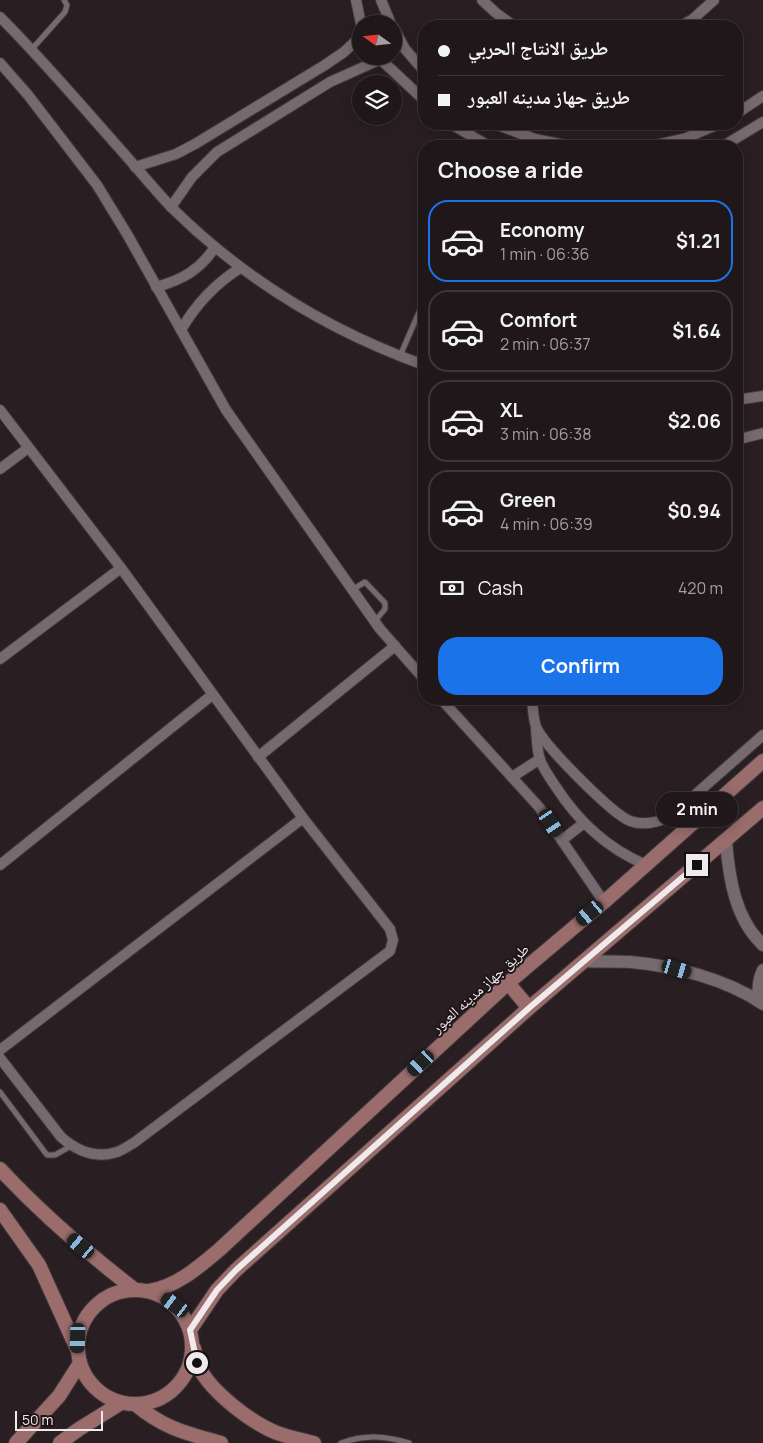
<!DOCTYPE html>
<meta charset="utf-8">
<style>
:root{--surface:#1f171a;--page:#2c2427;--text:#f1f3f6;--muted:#a19fa2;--line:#3c3639;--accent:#1a73e8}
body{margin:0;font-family:Manrope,"Noto Naskh Arabic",sans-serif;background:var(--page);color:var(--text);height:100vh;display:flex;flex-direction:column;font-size:19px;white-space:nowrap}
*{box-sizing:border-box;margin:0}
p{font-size:16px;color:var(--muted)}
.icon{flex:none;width:28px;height:28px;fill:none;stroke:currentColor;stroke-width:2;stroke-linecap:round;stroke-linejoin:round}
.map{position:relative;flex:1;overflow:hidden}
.sheet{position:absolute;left:418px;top:140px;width:325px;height:565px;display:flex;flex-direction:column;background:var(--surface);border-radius:20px;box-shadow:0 2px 12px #0003,0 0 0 1px var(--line)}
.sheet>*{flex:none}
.top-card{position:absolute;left:418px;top:20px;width:325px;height:110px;border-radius:20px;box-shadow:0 2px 12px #0003,0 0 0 1px var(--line);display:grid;align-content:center;height:110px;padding:0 20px;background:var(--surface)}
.needle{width:32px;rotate:285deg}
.controls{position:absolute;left:352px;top:15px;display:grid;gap:10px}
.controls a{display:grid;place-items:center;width:50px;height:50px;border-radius:50%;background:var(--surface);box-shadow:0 2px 12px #0003,0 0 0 1px var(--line);font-size:25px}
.scale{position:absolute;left:15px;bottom:12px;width:88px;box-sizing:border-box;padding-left:5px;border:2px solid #f1eaec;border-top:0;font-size:14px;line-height:18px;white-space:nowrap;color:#f1eaec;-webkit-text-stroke:4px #1f1518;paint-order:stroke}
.end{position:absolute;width:22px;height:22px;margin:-11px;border:6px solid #f1eaec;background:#111;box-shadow:0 0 0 2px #111}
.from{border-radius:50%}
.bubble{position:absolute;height:35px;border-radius:18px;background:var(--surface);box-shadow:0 2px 12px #0003,0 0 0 1px var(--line);font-size:16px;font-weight:700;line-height:35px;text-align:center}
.car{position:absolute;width:15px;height:30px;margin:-15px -8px;border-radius:6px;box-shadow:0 0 4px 1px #0007;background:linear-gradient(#222 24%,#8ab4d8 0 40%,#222 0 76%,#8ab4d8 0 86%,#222 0)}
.top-card b{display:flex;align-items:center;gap:18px;height:48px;font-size:19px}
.top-card b+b{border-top:1px solid var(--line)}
.top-card i{width:12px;height:12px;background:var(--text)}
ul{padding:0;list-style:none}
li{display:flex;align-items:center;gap:15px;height:82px;margin:0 10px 8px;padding:0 10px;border:2px solid var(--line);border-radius:20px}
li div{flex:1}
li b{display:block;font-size:19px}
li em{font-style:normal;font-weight:700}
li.on{border-color:var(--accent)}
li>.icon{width:45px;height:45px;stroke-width:1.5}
h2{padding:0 20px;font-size:22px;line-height:60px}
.pay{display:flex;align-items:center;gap:12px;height:55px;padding:0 20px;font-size:19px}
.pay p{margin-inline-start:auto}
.action{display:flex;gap:10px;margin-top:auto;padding:10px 20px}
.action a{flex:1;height:58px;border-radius:20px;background:var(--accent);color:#fff;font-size:20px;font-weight:700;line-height:58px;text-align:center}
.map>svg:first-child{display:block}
</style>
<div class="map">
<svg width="763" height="1443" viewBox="0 0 763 1443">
<rect width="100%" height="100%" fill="#291f22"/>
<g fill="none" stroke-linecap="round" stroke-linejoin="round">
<g stroke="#423a3c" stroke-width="7">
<g id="service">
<polyline points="32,49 65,12 67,5 64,0"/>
<polyline points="400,356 423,303"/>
<polyline points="352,590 365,582 385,603 385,609 375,621"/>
<polyline points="0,1092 47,1155 55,1155 71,1146"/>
<path d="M341,1443C365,1434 385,1436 409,1443"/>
</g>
</g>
<g stroke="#423a3c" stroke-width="12">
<g id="minor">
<polyline points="356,0 361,24"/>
<polyline points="381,0 391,24"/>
<polyline points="482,0 496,13 514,26"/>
<path d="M0,17C42,59 80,104 120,149C137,168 154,189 172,208C244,279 329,331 424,365"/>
<polyline points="378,24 388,17"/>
<polyline points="681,26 693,19 714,0"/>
<polyline points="394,28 405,49 424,71"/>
<polyline points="377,56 424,100"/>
<polyline points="0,63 28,95 97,185 127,234 226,410 380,629 424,679"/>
<polyline points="736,114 763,96"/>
<polyline points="451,124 489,146"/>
<polyline points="495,124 535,139 570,146"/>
<polyline points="651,146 686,138 719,124"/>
<polyline points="723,146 763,122"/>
<polyline points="135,167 176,154 195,144 325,65 344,52 361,36"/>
<polyline points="171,207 192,177 217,152 330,82 388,56"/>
<path d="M156,287C182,280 200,270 215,247"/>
<path d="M181,330C196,304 215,284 240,268"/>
<polyline points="736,400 763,396"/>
<path d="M0,410L121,568L303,818L390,929L393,940L390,951L135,1142C130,1145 123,1150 117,1152C96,1159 77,1151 61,1137L0,1058"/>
<polyline points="736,440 763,433"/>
<polyline points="0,469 28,448"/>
<polyline points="0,659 121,568"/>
<polyline points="441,699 539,807 604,902"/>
<path d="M532,699C533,708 533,721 537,729C547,748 611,813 630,821C644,826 659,822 671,816L763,735"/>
<path d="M536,730C537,739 537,751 540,760C544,770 550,778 556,787C578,821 607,848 644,864"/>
<polyline points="258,757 395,646"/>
<polyline points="512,777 540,759"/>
<polyline points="562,840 584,823"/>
<polyline points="0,865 212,695"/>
<polyline points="0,1050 303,818"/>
</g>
</g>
<g stroke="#423a3c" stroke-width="14">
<g id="tertiary">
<path d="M726,841C729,878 735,919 763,945"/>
<path d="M584,961C599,962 615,961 631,962C675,966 726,979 763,1004"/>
<path d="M760,1002C757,990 758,981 763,970"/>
</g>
</g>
<g stroke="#423a3c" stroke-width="16">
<g id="secondary">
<polyline points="508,983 529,1008"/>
<path d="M0,1169C41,1213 86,1252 134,1289"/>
<polyline points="0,1210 39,1265 77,1349"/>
<circle cx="135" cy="1347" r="57"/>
<path d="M149,1291C176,1287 199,1267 219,1250L508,983L604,902L763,761"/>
<polyline points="190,1330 217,1290 236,1270 529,1008 763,808"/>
<path d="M194,1348C195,1353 195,1358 197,1363C208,1390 250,1422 277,1433C288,1437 302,1440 314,1443"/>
<path d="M135,1404C163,1428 186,1433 221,1443"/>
<polyline points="16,1443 59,1396 80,1363"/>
<polyline points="60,1443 79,1429 121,1403"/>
</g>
</g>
<use href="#service" stroke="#776a6e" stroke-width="5"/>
<use href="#minor" stroke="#776a6e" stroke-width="10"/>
<use href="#tertiary" stroke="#776a6e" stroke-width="12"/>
<use href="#secondary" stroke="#9a6c6c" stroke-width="14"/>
</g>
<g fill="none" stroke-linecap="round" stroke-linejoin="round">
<polyline stroke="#f1eaec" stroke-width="6" points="197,1363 190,1330 217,1290 236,1270 529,1008 697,865"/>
</g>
<g text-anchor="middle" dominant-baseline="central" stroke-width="4" stroke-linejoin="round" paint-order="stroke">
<g font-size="15" fill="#f1eaec" stroke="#1f1518">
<text transform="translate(480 988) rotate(-42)">طريق جهاز مدينه العبور</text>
</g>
</g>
</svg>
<div class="controls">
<a><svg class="needle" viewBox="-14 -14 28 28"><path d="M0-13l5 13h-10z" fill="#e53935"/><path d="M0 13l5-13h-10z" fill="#a19fa2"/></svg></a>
<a><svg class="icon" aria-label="layers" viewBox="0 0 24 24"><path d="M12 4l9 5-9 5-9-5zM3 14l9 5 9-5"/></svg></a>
</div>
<div class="scale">50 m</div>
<i class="end from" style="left:197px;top:1363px"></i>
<i class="end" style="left:697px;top:865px"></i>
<div class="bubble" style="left:656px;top:792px;width:82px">2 min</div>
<i class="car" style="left:551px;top:823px;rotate:147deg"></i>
<i class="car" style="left:590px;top:913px;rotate:230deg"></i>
<i class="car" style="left:677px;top:969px;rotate:107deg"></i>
<i class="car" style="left:421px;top:1063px;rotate:227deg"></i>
<i class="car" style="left:81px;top:1246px;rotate:310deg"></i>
<i class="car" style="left:175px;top:1305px;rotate:306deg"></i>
<i class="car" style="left:78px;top:1338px;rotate:182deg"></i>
<div class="top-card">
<b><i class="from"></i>طريق الانتاج الحربي</b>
<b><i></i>طريق جهاز مدينه العبور</b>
</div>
<section class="sheet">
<h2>Choose a ride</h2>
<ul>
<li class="on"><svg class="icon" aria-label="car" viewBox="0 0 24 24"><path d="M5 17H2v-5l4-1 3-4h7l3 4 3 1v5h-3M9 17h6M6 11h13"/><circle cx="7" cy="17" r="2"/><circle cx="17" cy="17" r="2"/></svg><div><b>Economy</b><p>1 min · 06:36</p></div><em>$1.21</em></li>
<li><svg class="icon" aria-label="car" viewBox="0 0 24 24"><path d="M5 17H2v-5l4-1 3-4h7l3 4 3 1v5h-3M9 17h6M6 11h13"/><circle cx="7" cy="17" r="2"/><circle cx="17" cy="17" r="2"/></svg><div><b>Comfort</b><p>2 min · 06:37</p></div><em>$1.64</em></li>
<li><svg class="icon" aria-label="car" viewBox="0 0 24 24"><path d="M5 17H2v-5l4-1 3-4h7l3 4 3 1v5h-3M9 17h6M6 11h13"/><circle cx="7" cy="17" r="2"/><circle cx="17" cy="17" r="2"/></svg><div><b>XL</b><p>3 min · 06:38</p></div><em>$2.06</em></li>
<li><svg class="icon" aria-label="car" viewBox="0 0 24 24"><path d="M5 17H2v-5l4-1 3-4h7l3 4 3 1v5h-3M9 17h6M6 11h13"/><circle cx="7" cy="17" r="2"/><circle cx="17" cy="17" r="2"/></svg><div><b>Green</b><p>4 min · 06:39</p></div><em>$0.94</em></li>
</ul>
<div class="pay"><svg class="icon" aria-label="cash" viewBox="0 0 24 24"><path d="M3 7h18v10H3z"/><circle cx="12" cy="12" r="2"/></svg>Cash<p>420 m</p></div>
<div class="action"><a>Confirm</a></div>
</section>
</div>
